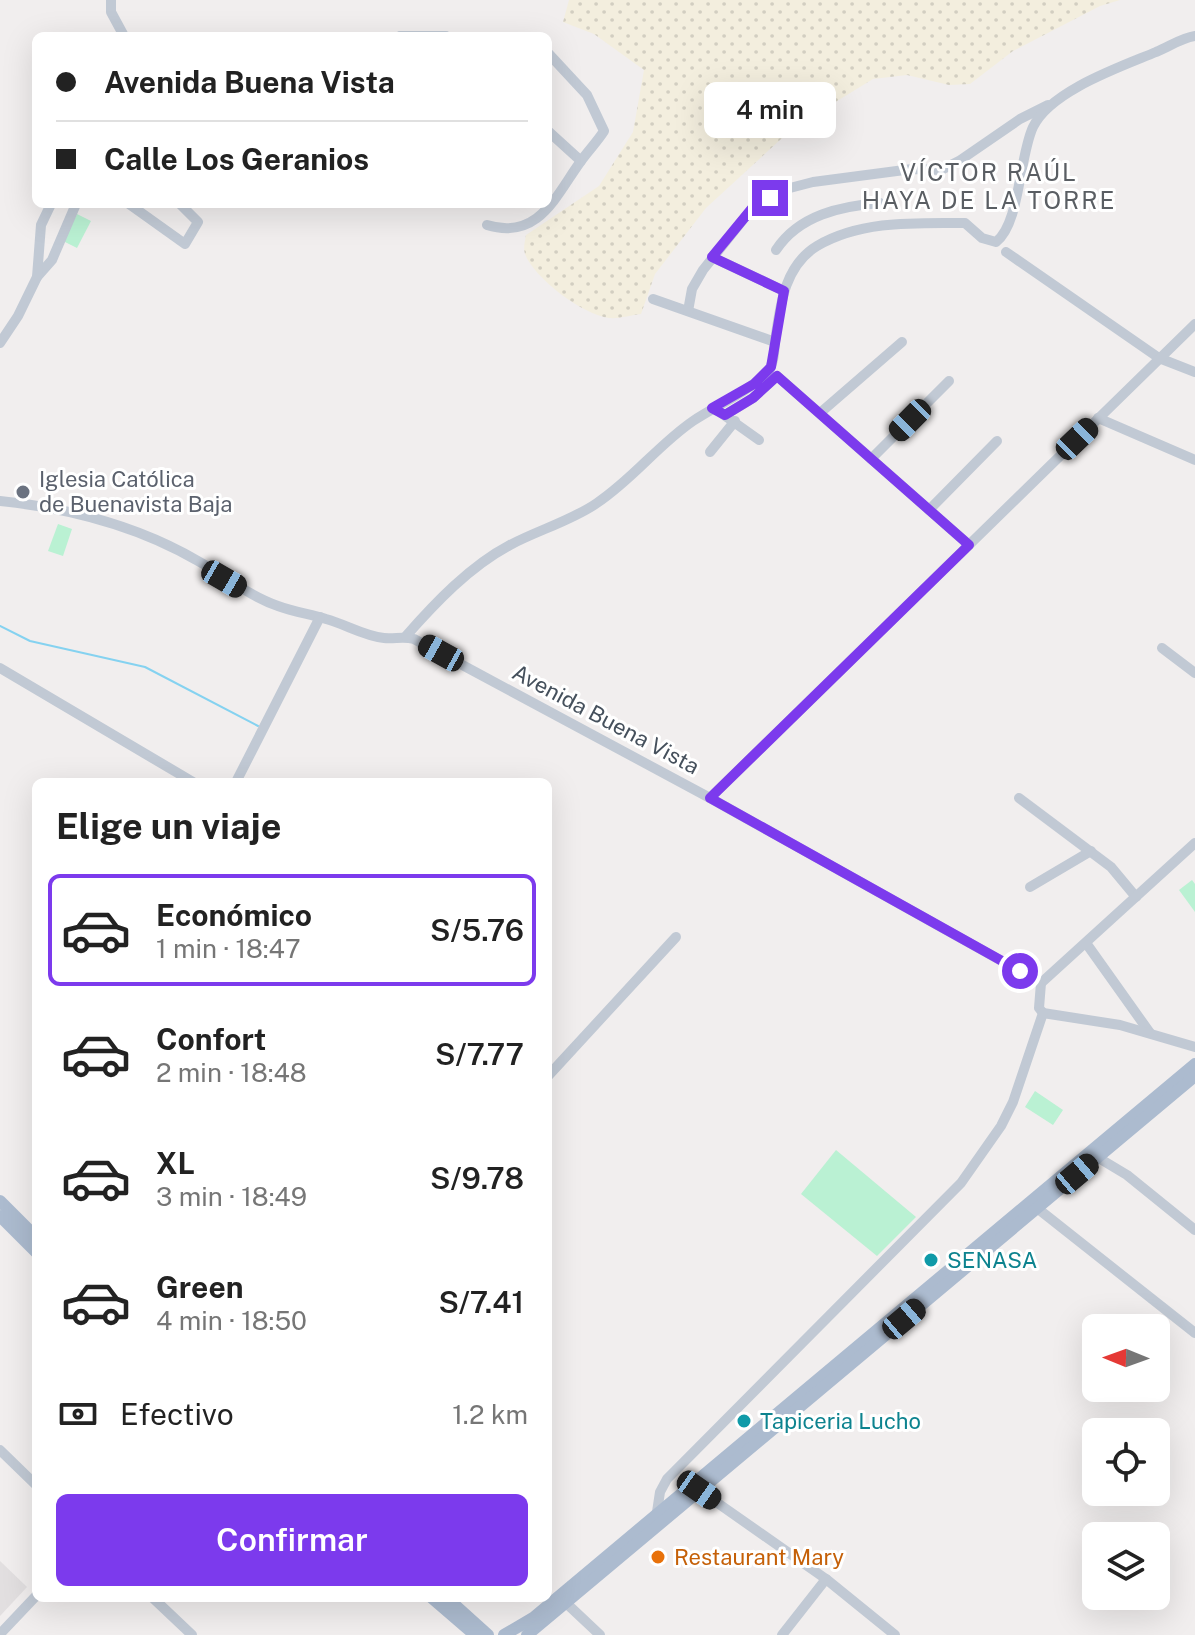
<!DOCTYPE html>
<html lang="es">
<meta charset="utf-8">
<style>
:root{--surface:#fff;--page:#f2f2f2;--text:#222;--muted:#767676;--line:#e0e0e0;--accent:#7c3aed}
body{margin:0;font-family:"Public Sans",sans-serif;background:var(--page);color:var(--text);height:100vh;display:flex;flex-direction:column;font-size:30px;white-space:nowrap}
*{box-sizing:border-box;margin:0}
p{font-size:26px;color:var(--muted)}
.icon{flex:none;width:44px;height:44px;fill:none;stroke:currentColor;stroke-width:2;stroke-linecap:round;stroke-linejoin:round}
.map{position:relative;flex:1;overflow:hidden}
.panel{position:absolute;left:32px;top:778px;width:520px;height:824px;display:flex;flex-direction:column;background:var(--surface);border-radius:12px;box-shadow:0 8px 32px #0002}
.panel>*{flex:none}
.top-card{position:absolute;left:32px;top:32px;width:520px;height:176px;border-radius:12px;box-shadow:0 8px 32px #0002;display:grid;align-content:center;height:176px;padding:0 24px;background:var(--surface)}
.needle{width:52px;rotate:271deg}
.fabs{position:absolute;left:1082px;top:1314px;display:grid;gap:16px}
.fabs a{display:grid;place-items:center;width:88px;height:88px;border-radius:12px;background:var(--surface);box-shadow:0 8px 32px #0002;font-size:40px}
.end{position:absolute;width:36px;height:36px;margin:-18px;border:10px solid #7c3aed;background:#fff;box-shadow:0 0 0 4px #fff}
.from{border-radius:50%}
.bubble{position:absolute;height:56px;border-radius:12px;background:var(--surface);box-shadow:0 8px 32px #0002;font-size:26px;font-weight:600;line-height:56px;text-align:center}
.car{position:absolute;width:24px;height:48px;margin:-24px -12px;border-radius:10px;box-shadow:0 0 6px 2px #0007;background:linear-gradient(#222 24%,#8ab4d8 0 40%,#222 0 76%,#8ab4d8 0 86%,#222 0)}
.top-card b{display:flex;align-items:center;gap:28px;height:76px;font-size:30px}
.top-card b+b{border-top:2px solid var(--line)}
.top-card i{width:20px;height:20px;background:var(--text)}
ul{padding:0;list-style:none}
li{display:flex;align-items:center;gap:24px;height:112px;margin:0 16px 12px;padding:0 8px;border:4px solid transparent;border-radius:12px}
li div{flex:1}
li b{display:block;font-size:30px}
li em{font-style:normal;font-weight:600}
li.active{border-color:var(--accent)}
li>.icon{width:72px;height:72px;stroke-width:1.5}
h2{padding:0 24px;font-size:36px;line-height:96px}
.pay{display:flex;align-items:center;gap:20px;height:88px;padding:0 24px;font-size:30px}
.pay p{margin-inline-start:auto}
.primary-button{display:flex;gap:16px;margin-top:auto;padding:16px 24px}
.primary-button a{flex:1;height:92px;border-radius:12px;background:var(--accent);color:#fff;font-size:32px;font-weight:600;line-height:92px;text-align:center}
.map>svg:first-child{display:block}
</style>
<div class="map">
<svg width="1195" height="1635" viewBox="0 0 1195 1635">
<defs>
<pattern id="sand-dots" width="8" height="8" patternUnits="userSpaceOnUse" patternTransform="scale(2)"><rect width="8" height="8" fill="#f3eede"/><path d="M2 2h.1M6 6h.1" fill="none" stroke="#d2cec1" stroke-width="1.8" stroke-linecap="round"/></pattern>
</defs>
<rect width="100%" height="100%" fill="#f1eeee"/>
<polygon fill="#e2dfe0" points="0,1561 27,1587 0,1616"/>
<path fill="url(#sand-dots)" d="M569,0H1120L1100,6L1013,51L970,84L949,85L907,75L873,79L793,128L706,208L655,274L641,314C631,315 619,319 609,318C583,315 534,278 525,254C523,248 525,241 526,235L599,186L633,132L644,70L594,34L563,22Z"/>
<g fill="#baf1d3">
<polygon points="77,214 91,221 77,248 63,241"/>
<polygon points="58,524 72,529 63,556 48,551"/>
<polygon points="1192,880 1195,884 1195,912 1179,890"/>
<polygon points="1035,1091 1063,1110 1053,1125 1025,1107"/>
<polygon points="836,1150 916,1217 877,1256 801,1194"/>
</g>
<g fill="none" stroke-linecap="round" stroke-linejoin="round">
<polyline stroke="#85d2f0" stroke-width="2" points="0,626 30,641 145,667 258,726"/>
<g stroke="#c1c9d4" stroke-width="10">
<polyline points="111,0 111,12 124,36"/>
<polyline points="400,36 446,36"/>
<polyline points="548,131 581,161"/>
<polyline points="129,204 185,244 198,222 180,204"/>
<path d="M487,225C539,241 556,195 581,161C588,151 597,142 604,131L587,95L548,53"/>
<path d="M776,250C799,215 841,206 880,203"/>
<polyline points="1006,252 1159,358 1195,372"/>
<polyline points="712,257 784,291"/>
<polyline points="37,277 52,260 76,204"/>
<polyline points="653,299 775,342"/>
<polyline points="688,311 692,289 703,270 754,206 786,189 813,182 912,169 941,170 959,161 1020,119 1048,105"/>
<polyline points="0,343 18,316 37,277 41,225 51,204"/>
<polyline points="721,413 759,440"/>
<polyline points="820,413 902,342"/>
<polyline points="725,415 753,398 777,376 969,545"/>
<polyline points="1098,418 1195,460"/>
<polyline points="710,452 735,421"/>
<polyline points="871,459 949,381"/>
<path d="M0,501C68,508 138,526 198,561C225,576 249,596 278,606C294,612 310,614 326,619C345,624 364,636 384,638C395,639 404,636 414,639L710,798L1041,983L1039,1008L1043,1013"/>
<polyline points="929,510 997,441"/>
<path d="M406,636C435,603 470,566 510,545C538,530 571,521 597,503C633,479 658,445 693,421C717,405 744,394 765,375C774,366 774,354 775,342C780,306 784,266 817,246C861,220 916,223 965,223L982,238L996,242C1020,224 1019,157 1033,127C1050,91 1120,67 1156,52C1169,47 1181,38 1195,36"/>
<polyline points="1162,648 1195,673"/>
<polyline points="0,668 193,782"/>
<polyline points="236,782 320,617"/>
<polyline points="710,798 1195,324"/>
<polyline points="1019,798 1111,867 1136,897"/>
<polyline points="1030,887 1091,851"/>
<polyline points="1086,943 1150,1033"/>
<polyline points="1041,983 1195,843"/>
<polyline points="1043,1013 1120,1025 1195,1047"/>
<polyline points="548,1076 676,937"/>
<polyline points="1097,1157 1127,1175 1195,1230"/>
<polyline points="1037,1208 1195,1333"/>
<polyline points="0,1450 36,1485"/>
<polyline points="699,1490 826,1579 895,1635"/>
<polyline points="657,1512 660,1492 667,1479 961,1183 1001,1126 1013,1102 1043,1013"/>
<polyline points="153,1598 192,1635"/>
<polyline points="565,1602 600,1635"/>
<polyline points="0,1634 36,1596"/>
<polyline points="782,1635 826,1579"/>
</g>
<g stroke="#acbbcf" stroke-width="12">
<polyline points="0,1201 36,1237"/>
<polyline points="0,1216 36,1252"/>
<polyline points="432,1598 475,1635"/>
<polyline points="447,1598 488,1635"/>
<polyline points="504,1635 533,1618 1195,1064"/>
<polyline points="527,1635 1195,1076"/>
</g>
</g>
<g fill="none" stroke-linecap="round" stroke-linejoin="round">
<polyline stroke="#7c3aed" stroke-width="10" points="770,198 754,206 712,257 784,291 771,367 754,384 712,408 725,415 753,398 777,376 969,545 710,798 1020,971"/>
</g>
<circle fill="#6b7280" stroke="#fff" stroke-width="3" cx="23" cy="492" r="8"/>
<g fill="#0f9aa8" stroke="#fff" stroke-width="3">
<circle cx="931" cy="1260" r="8"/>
<circle cx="744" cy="1421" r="8"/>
</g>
<circle fill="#e8710a" stroke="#fff" stroke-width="3" cx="658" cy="1557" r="8"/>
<g text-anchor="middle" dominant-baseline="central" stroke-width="6" stroke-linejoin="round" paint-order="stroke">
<g font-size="22" fill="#5b616d" stroke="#fff" text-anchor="start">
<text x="39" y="479">Iglesia Católica<tspan x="39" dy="25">de Buenavista Baja</tspan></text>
</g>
<g font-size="22" fill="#45505c" stroke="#fff">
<text transform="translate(606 719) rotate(28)">Avenida Buena Vista</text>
</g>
<g font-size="22" fill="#0d838f" stroke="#fff" text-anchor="start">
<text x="947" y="1260">SENASA</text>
<text x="760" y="1421">Tapiceria Lucho</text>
</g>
<g font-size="22" fill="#c56008" stroke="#fff" text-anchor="start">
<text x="674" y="1557">Restaurant Mary</text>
</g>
<g font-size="24" letter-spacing="2" fill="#5a5e63" stroke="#fff">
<text x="989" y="172">VÍCTOR RAÚL<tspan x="989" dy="28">HAYA DE LA TORRE</tspan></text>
</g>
</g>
</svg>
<div class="fabs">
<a><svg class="needle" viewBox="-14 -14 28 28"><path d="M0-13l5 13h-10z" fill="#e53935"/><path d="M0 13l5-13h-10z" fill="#767676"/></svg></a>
<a><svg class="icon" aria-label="locate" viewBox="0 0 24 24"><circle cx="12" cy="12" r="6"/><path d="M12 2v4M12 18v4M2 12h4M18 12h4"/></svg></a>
<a><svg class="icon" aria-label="layers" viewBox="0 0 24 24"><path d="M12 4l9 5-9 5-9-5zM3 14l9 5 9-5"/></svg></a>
</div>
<i class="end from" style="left:1020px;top:971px"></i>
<i class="end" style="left:770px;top:198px"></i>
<div class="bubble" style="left:704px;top:82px;width:132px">4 min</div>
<i class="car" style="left:910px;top:420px;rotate:225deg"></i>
<i class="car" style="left:1077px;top:439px;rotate:46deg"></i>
<i class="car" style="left:224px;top:579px;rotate:120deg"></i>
<i class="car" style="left:441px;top:653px;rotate:299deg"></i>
<i class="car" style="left:1077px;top:1174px;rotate:50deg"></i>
<i class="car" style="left:904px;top:1319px;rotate:50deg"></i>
<i class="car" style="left:699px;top:1490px;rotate:125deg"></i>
<div class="top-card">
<b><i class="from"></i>Avenida Buena Vista</b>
<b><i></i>Calle Los Geranios</b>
</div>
<section class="panel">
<h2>Elige un viaje</h2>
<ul>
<li class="active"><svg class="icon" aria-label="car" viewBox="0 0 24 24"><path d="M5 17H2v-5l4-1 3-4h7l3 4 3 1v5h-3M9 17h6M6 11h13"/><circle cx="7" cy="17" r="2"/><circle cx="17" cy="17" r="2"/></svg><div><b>Económico</b><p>1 min · 18:47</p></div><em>S/5.76</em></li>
<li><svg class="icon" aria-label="car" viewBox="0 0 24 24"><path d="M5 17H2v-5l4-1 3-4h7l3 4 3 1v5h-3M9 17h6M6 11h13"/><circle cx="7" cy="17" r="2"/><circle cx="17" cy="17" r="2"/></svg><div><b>Confort</b><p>2 min · 18:48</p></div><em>S/7.77</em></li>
<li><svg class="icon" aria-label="car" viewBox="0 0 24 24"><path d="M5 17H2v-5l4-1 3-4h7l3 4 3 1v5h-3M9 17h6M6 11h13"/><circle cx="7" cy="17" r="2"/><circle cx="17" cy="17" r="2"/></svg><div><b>XL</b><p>3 min · 18:49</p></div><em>S/9.78</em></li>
<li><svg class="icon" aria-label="car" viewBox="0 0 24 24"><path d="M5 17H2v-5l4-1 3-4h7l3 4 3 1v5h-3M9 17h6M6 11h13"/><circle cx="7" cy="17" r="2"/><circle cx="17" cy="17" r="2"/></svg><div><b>Green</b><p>4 min · 18:50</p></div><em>S/7.41</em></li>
</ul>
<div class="pay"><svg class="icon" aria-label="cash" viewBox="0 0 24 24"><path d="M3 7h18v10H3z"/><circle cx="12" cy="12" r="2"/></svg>Efectivo<p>1.2 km</p></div>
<div class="primary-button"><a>Confirmar</a></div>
</section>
</div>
